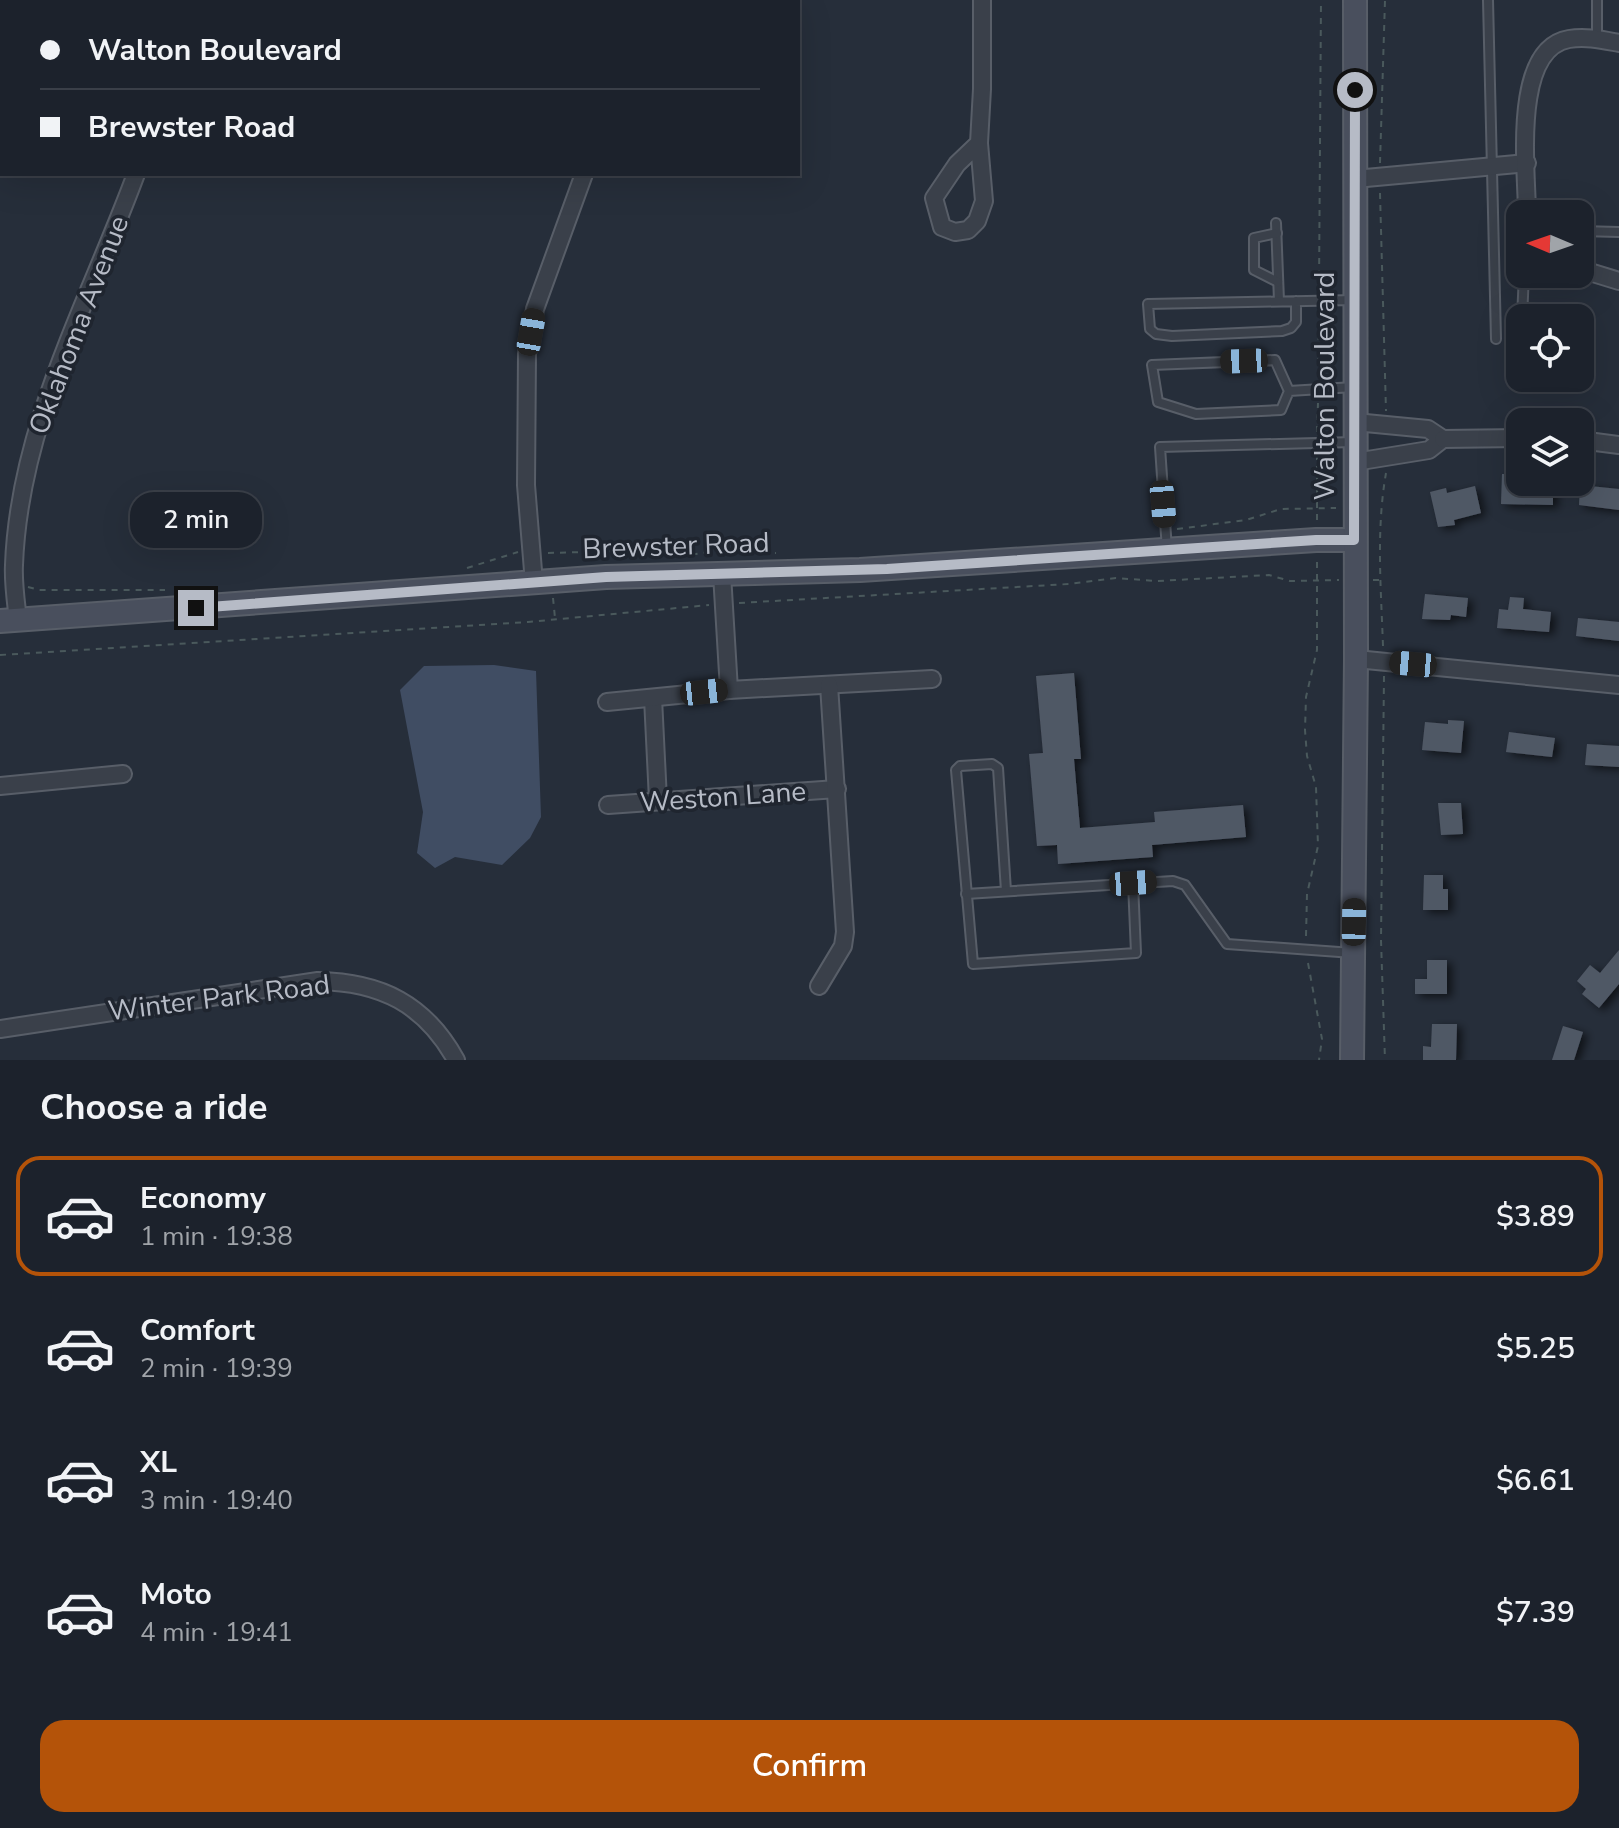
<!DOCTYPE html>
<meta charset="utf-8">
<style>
:root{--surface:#1c222c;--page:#252a34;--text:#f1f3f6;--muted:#a0a4a9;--line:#3a3f48;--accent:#b45309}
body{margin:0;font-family:"Nunito Sans",sans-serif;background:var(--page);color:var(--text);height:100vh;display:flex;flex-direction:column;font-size:30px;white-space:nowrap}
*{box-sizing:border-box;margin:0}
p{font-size:26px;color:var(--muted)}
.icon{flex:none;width:44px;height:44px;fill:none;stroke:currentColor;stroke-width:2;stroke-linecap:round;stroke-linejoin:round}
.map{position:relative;height:1060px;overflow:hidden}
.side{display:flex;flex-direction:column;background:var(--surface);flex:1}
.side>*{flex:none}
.guide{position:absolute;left:0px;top:0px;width:800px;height:176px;box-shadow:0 8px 32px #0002,0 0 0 2px var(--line);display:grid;align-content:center;height:176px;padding:0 40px;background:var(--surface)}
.needle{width:52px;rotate:272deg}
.tools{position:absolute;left:1506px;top:200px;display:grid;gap:16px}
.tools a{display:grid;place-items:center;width:88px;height:88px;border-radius:16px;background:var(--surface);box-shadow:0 8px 32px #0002,0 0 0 2px var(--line);font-size:40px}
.end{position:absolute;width:36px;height:36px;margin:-18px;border:10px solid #b6bbc6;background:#111;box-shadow:0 0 0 4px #111}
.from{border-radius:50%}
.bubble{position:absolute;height:56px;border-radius:24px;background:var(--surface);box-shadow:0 8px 32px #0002,0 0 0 2px var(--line);font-size:26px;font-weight:600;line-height:56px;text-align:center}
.car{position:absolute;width:24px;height:48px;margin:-24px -12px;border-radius:10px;box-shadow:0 0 6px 2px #0007;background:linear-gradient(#222 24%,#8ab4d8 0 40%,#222 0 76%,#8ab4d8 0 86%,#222 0)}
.guide b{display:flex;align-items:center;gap:28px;height:76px;font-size:30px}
.guide b+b{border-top:2px solid var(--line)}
.guide i{width:20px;height:20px;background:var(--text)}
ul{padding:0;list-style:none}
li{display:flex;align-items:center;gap:24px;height:120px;margin:0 16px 12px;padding:0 24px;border:4px solid transparent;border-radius:24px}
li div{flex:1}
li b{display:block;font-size:30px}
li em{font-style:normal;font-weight:600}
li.active{border-color:var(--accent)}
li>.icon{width:72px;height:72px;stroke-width:1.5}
h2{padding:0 40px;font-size:36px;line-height:96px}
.cta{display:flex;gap:16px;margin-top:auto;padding:16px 40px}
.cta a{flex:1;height:92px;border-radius:24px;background:var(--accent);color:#fff;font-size:32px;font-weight:600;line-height:92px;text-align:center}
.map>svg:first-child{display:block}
</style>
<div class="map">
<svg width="1619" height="1060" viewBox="0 0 1619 1060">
<defs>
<filter id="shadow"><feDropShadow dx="5" dy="3" stdDeviation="4" flood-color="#0009"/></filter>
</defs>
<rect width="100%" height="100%" fill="#262e3a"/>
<polygon fill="#404d63" points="494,665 536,671 541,817 530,838 502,865 455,857 435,868 417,853 423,812 400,690 424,666"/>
<g fill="#505865" filter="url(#shadow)">
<polygon points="1502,474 1520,474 1520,482 1553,482 1553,505 1501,504"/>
<polygon points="1580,485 1619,489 1619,510 1579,505"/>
<polygon points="1475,486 1481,513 1454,520 1455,525 1438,527 1430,492 1446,488 1447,493"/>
<polygon points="1425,594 1468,598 1466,617 1451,615 1450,620 1422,619"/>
<polygon points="1510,597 1524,598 1523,609 1551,612 1549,632 1497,628 1499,609 1508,610"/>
<polygon points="1578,618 1619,622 1619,641 1576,636"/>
<polygon points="1074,673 1081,759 1074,759 1080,828 1155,822 1154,812 1243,805 1246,837 1152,845 1153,857 1058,864 1057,845 1037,846 1029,754 1043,753 1036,676"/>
<polygon points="1448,720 1464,721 1461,753 1422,750 1425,722 1448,724"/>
<polygon points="1509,732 1555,738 1552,757 1506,752"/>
<polygon points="1587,744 1619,746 1619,767 1585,765"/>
<polygon points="1438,803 1461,803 1463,834 1441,835"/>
<polygon points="1424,875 1443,875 1443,889 1448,889 1448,910 1423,910"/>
<polygon points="1619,950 1619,984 1599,1008 1582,994 1586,989 1577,981 1590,965 1600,973"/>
<polygon points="1427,960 1447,960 1447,994 1415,994 1415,979 1427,979"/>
<polygon points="1432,1024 1457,1024 1456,1060 1423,1060 1423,1046 1431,1047"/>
<polygon points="1563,1026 1583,1032 1574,1060 1552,1060"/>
</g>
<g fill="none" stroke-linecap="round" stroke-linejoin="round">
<g stroke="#585e68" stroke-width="12">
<g id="lane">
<polyline points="1488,0 1496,339"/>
<polyline points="1597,39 1597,0"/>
<polyline points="1276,223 1279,301"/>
<polyline points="1580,231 1619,232"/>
<polyline points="1277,233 1254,238 1254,270 1278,282"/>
<polyline points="1296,301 1296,322 1291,328 1282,331 1172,336 1156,334 1150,329 1148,304 1355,300"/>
<polyline points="1522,318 1524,274"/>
<polyline points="1289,391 1281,410 1196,414 1158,402 1152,365 1275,360 1289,391 1354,387"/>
<polyline points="1167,550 1160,447 1354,442"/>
<polyline points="1006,891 998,768 992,764 960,766 956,770 973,964 1136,953 1133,883"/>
<polyline points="966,894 1173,881 1185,885 1227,944 1353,953"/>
</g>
</g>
<g stroke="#585e68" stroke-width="20">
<g id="street">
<polyline points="182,0 182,2"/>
<polyline points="622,0 622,2"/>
<polyline points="0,43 2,44"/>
<polyline points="0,84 2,84"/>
<polyline points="979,143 957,164 934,198 942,227 955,232 968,230 977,221 984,201 979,143 982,89 982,0"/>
<polyline points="1355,179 1527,163"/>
<path d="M1527,214C1527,172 1511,49 1569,39C1586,36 1603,40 1619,43"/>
<polyline points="1580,269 1619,281"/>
<polyline points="1355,422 1428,429 1443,439 1429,450 1355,462"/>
<polyline points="1443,439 1520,438"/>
<polyline points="1580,440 1619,445"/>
<polyline points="722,574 729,690"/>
<polyline points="534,583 526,485 527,354 535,309 584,174"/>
<path d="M18,620C16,602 13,583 14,565C19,426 89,301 136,174"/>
<polyline points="1356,659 1619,685"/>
<polyline points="653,698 658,800"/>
<polyline points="607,702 729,690 932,679"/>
<polyline points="0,786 123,774"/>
<polyline points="608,805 837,789"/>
<polyline points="819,986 843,946 845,932 829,685"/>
<path d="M0,1029L318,981C381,982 425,1004 456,1060"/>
</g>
</g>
<g stroke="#585e68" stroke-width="26">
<g id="secondary">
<polyline points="0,621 606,577 860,570 1316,540 1354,540"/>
<polyline points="1352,1060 1356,659 1355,0"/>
</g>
</g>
<g stroke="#4a595c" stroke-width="2" stroke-dasharray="6 6" stroke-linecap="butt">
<polyline points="1380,163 1385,0"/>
<polyline points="1380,193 1386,411"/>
<polyline points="1319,288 1321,0"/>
<polyline points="1318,376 1319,311"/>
<polyline points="1317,432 1318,403"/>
<polyline points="1317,520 1317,455"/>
<polyline points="1177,529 1246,520 1281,509 1336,508"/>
<polyline points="548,553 652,550 688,555 731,549 776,553"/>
<polyline points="467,568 518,552"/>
<polyline points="1373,580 1380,580"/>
<polyline points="28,587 39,590 165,590"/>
<polyline points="553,598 555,618"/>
<polyline points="739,603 1069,584 1116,578 1157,581 1269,575 1290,581 1339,580"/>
<path d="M1383,646C1381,588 1376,530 1386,473"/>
<polyline points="0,655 528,622 709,605"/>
<polyline points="1384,676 1381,940 1385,1060"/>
<polyline points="1306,936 1307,894 1318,846 1316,787 1307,756 1305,730 1306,697 1317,650 1317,559"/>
<polyline points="1308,963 1322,1039 1319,1060"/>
</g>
<use href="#lane" stroke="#3a404a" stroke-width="8"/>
<use href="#street" stroke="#3a404a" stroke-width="16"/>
<use href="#secondary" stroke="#494f5d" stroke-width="22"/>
</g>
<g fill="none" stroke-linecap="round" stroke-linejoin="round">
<polyline stroke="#b6bbc6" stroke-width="10" points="196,608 606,577 887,569 1316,540 1354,540 1355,90"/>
</g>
<g text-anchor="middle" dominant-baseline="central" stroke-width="7" stroke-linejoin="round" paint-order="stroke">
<g font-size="28" fill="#b6bbc6" stroke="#1f252f">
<text transform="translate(79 325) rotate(-69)">Oklahoma Avenue</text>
<text transform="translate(1325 386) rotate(-90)">Walton Boulevard</text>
<text transform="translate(676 546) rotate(-2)">Brewster Road</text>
<text transform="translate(723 797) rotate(-4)">Weston Lane</text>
<text transform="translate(219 998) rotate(-7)">Winter Park Road</text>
</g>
</g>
</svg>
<div class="tools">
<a><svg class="needle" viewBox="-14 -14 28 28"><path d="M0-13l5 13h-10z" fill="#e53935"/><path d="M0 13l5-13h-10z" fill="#a0a4a9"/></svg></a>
<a><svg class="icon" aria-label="locate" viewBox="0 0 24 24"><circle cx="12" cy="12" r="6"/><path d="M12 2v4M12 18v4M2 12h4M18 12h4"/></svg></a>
<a><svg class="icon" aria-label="layers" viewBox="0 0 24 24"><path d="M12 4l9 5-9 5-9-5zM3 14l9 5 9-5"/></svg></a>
</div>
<i class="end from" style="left:1355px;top:90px"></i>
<i class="end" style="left:196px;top:608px"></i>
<div class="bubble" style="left:130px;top:492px;width:132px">2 min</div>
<i class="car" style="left:531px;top:332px;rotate:10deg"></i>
<i class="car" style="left:1244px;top:361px;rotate:268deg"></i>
<i class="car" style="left:1163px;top:504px;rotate:175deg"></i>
<i class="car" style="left:1413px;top:664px;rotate:275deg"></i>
<i class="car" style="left:704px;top:692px;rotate:84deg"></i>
<i class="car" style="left:1133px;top:883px;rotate:86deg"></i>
<i class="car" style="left:1354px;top:922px;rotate:1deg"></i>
<div class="guide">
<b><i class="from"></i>Walton Boulevard</b>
<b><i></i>Brewster Road</b>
</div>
</div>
<section class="side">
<h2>Choose a ride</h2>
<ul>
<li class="active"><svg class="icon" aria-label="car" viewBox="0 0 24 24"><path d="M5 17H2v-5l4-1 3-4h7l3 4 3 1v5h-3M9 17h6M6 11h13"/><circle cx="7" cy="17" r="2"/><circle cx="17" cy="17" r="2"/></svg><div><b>Economy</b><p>1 min · 19:38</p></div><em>$3.89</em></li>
<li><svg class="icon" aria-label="car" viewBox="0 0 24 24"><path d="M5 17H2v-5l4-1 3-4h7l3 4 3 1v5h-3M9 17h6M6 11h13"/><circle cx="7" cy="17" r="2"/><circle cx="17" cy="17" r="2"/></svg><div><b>Comfort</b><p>2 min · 19:39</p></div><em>$5.25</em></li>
<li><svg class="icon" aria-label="car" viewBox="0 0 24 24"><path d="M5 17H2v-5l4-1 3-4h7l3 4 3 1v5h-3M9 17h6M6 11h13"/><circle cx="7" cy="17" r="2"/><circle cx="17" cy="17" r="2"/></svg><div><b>XL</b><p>3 min · 19:40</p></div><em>$6.61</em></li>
<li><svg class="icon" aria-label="car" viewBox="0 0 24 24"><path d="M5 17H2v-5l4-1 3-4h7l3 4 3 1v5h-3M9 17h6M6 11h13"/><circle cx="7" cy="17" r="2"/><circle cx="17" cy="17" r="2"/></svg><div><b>Moto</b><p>4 min · 19:41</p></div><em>$7.39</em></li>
</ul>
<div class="cta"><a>Confirm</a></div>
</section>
